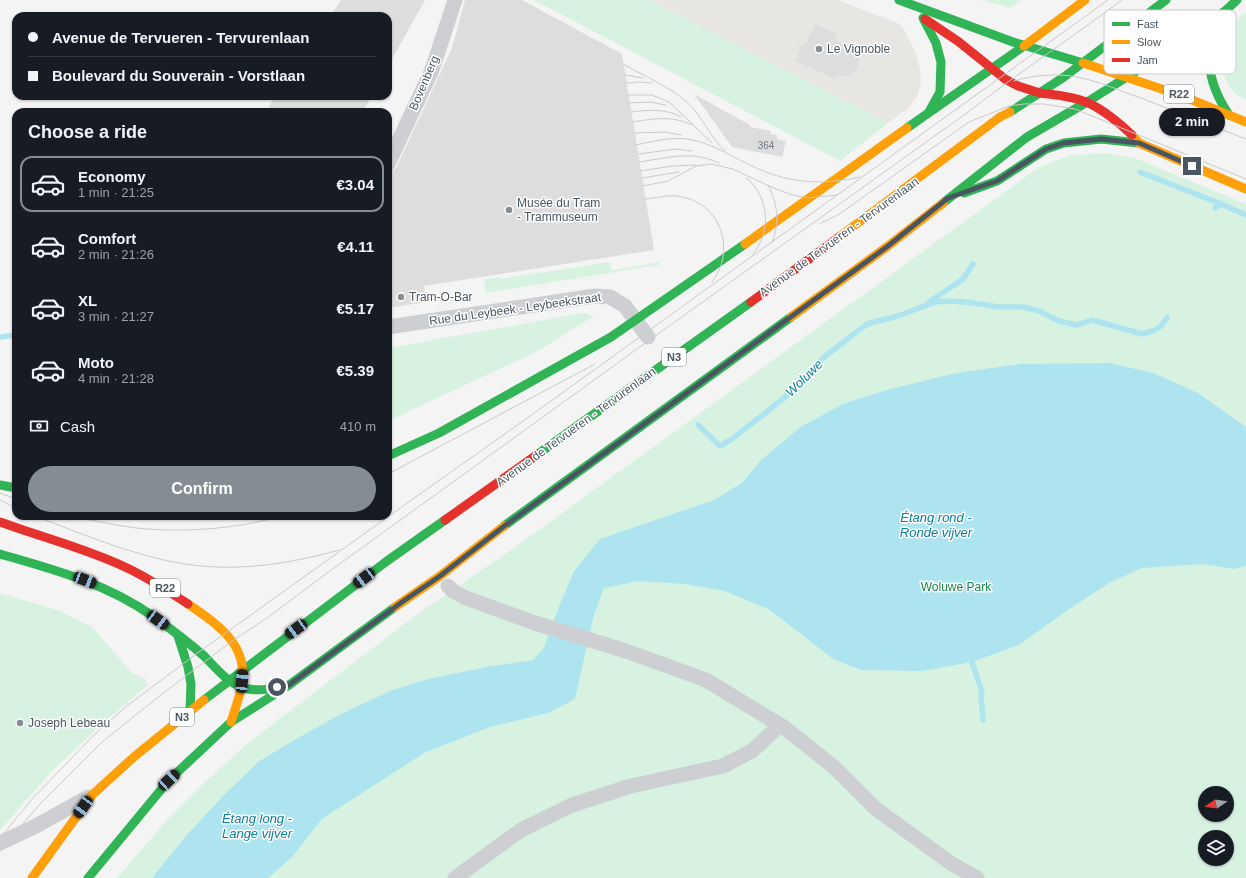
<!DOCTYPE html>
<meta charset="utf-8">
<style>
:root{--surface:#171b24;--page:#20242c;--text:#f1f3f6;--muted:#9ea1a6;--line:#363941;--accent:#858d94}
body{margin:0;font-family:Helvetica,sans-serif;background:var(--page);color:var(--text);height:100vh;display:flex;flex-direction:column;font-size:15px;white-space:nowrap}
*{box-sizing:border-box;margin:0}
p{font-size:13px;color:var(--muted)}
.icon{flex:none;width:22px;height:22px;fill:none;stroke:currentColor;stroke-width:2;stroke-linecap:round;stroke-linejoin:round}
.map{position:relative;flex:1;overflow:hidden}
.drawer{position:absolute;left:12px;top:108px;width:380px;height:412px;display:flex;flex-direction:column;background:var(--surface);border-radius:12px;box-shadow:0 1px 3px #0004}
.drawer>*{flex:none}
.guide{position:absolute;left:12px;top:12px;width:380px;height:88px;border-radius:12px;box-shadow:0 1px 3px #0004;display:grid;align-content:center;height:88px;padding:0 16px;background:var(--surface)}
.needle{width:26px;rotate:257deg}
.controls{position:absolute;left:1198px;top:786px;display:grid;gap:8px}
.controls a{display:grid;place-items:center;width:36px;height:36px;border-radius:50%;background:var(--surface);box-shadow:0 1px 3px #0004;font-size:20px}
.end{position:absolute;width:18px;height:18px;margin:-9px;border:5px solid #495661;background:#fff;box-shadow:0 0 0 2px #fff}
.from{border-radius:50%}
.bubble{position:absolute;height:28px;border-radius:14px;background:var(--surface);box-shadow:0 1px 3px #0004;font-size:13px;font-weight:700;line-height:28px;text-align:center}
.car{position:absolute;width:12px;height:24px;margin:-12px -6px;border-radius:5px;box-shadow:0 0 3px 1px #0007;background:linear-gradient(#222 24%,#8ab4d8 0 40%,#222 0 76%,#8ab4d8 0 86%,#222 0)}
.guide b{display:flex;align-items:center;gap:14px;height:38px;font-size:15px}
.guide b+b{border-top:1px solid var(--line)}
.guide i{width:10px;height:10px;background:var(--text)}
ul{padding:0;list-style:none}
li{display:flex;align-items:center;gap:12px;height:56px;margin:0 8px 6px;padding:0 8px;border:2px solid transparent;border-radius:12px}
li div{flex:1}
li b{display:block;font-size:15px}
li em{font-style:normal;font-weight:700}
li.on{border-color:var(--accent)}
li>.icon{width:36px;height:36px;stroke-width:1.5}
h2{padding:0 16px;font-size:18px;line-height:48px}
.pay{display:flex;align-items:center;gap:10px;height:44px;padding:0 16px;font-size:15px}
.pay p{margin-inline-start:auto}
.button{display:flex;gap:8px;margin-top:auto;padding:8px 16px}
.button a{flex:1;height:46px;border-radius:24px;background:var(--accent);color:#fff;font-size:16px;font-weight:700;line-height:46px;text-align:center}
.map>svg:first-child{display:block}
</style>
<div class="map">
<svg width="1246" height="878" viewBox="0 0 1246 878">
<rect width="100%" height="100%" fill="#f4f4f4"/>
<polygon fill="#e7e6e3" points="649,0 838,0 900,24 907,35 915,51 920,69 921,83 917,97 907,109 888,123"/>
<g fill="#d8f2e2" fill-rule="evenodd">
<polygon points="534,0 649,0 888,123 840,161"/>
<polygon points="981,0 1022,0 1011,8"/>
<path d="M1246,12V100C1240,97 1235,94 1231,89C1222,77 1218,55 1223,41C1228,30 1237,20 1246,12Z"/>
<path d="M1094,154H1114L1135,158L1246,204V878H117L166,821L207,780L249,742L415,616L518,545L1038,168L1070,155ZM1205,793H1227V815H1205ZM1205,837H1227V859H1205Z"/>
<polygon points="610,262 612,270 659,262 659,265 486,293 484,282 486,281 486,279 500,277 500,279"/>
<polygon points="583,313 594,316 536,352 388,421 388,348"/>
<polygon points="0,593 60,611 92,627 133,674 144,678 148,685 104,722 50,773 0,830"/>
</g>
<polygon fill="#ade4f0" points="1110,363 1153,373 1198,393 1246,427 1246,566 1234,569 1202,564 1142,568 1109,583 1065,612 1019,645 972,662 922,671 861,670 833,659 770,610 725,591 685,584 638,581 604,588 593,618 575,699 548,713 490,727 424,753 322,819 292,857 268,878 152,878 185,837 222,797 258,762 296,739 339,715 390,691 428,679 487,667 533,660 544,648 558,609 574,571 600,539 714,500 743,482 761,460 802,426 843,404 883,391 956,373 1020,364"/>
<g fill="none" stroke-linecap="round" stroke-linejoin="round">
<g stroke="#ade4f0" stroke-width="5.5">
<polyline points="1140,172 1221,204"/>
<polyline points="1215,208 1221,204 1246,215"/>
<polyline points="929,302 963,279 973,264"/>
<polyline points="0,337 16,335"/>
<polyline points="698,425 720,446 732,439 783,399 824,357 867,324 898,316 935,302 948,301 966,302 999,307 1023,307 1039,311 1059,321 1077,325 1092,320 1142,334 1153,331 1161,326 1167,318"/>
<polyline points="972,662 982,692 981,698 983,720"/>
</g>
</g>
<g fill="#ddddde">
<polygon points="341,0 425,0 388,66 388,16 331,16"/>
<polygon points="465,0 522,0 622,54 654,250 424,286 426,302 388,308 388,179 392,172 396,168 452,48"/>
<polygon points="815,24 835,33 837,41 850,46 856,50 859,60 857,68 854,72 846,76 837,76 836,79 795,61 800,50 799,46 806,43"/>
<polygon points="694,94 750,125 750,127 771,131 770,134 777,135 777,139 786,141 782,157 732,147"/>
<polygon points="275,96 372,96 363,112 266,112"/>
</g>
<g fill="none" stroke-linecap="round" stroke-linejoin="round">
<g stroke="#cdcfd2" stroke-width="15">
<polyline points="388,164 432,70 455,0"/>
<polyline points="388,327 595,296 610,297 625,306 648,337"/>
<polyline points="448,586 453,591 466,598 535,623 626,651 706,680 785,728 834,767 876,809 952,864 977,878"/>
<polyline points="0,843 36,826 88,797"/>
<polyline points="455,878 521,830 572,805 631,786 723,766 752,751 780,725"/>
</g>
<g stroke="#30b455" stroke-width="9">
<polyline points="899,0 1013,42 1083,63"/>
<path d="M1224,12C1203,50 1205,79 1229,115"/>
<polyline points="923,18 936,43 941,62 940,92 929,112"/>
<polyline points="1010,112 1064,77 1166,0"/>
<polyline points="907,128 1024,46"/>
<polyline points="964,193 997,181 1046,149 1064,143 1101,139 1139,143"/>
<polyline points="943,203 1027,137 1087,102 1154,60 1225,11 1237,0"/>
<polyline points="538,454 751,302"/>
<polyline points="388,456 439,433 611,337 745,244"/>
<polyline points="0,485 16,488"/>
<polyline points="504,526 791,317"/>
<path d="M0,554C53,569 108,584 154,617C171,629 188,642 204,656C215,667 226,681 241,687C256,693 274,688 289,685"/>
<polyline points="178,636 188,667 191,684 190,710"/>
<polyline points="204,700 387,561 445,520"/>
<polyline points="88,878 169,780 231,722 289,685 395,607"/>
</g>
<g stroke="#ff9f0a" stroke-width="9">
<polyline points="1024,46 1085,0"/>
<polyline points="1083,63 1180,95 1246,122"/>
<polyline points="1132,135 1139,143 1246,189"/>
<polyline points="839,237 1000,117 1010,112"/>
<polyline points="745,244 907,128"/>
<polyline points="791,317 888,246 943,203"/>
<path d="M188,604C217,624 248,644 242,683C240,697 235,709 231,722"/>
<polyline points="395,607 440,576 504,526"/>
<polyline points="32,878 92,795 135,756 204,700"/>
</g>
<g stroke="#e5322d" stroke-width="9">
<polyline points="925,19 959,42 1005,79 1018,86 1040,93"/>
<path d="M1040,93C1055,95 1072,96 1086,102C1101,108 1121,124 1132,135"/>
<polyline points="751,302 839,237"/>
<polyline points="445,520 538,454"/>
<path d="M0,522C41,537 85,548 125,567C147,577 168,591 188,604"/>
</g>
<g stroke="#c9cacc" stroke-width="1">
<path d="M623,64C642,75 674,89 689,104C703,118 710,137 725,151"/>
<polyline points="625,75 643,78"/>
<path d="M1014,81C1035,75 1055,73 1077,77C1099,81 1120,91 1141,98C1176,112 1211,125 1246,139"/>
<polyline points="626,83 640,82 652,83"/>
<polyline points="628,95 652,95 669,102 712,143"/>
<polyline points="629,103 650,102 666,105"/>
<path d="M631,112C649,110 665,108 681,117"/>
<path d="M632,122C653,119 672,115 692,125"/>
<polyline points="634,133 665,132 681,135"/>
<path d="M636,145C655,141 678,135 697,141C715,146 733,157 750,165C786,183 820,186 860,177"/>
<polyline points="638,154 676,149 692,151"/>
<path d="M639,162C667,158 692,150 719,163"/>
<polyline points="640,171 673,166 696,165"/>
<polyline points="642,178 679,172"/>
<path d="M747,178C769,198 772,231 753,254"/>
<path d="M768,185C778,205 780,222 772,243"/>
<polyline points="643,186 668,181 696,166 711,164 733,169 769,186 792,195 809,198 837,195"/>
<path d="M645,199C657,198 670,194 682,197C722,205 736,251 712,282"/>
<polyline points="821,223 838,215 969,122 1009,106 1024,104 1044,104 1075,109 1246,179"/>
<polyline points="388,474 595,364"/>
<polyline points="0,493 16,499"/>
<polyline points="0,500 16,508"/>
<path d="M35,516C77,532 120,550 164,560C224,574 281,566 339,550"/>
<path d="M72,516C93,521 115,525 136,528C184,533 236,529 282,516"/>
<polyline points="0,838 33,798 95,734 128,705 199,652 410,501 526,419 1108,0"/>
<path d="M0,851L39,805L102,742L162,694L232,641L267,618L327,573L637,349L964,115C1015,75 1070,39 1122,0"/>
</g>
</g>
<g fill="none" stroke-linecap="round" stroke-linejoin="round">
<polyline stroke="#495661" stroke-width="5" points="277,687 289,685 402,602 440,576 503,527 888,246 948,198 997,181 1046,149 1064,143 1101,139 1139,143 1192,166"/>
</g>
<g fill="#858d94" stroke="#fff" stroke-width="1.5">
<circle cx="819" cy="49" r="4"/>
<circle cx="509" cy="210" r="4"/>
<circle cx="401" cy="297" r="4"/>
<circle cx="20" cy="723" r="4"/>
</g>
<g text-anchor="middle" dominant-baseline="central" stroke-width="3" stroke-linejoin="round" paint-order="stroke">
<g font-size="10" fill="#6f7881">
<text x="766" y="145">364</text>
</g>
<g fill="#fff" stroke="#808990" stroke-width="1">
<rect x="1164" y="85" width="30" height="18" rx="3"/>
<rect x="662" y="348" width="24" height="18" rx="3"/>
<rect x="150" y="579" width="30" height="18" rx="3"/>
<rect x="170" y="708" width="24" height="18" rx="3"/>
</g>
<g font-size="11" font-weight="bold" fill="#495661">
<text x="1179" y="94">R22</text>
<text x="674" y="357">N3</text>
<text x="165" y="588">R22</text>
<text x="182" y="717">N3</text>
</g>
<g font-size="12" fill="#495661" stroke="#fff" text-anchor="start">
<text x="827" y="49">Le Vignoble</text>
<text x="517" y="203">Musée du Tram<tspan x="517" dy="14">- Trammuseum</tspan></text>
<text x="409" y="297">Tram-O-Bar</text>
<text x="28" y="723">Joseph Lebeau</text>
</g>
<g font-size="12" fill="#495661" stroke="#fff">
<text transform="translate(424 83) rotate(-67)">Bovenberg</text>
<text transform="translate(839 237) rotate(-36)">Avenue de Tervueren - Tervurenlaan</text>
<text transform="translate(515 309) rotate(-8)">Rue du Leybeek - Leybeekstraat</text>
<text transform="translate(576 427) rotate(-36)">Avenue de Tervueren - Tervurenlaan</text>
</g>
<g font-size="12" fill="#16874c" stroke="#fff">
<text x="956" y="587">Woluwe Park</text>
</g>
<g font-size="13" font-style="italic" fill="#0a809c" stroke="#fff">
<text transform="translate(804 378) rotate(-45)">Woluwe</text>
<text x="936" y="517">Étang rond -<tspan x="936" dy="15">Ronde vijver</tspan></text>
<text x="257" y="818">Étang long -<tspan x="257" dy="15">Lange vijver</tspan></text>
</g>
</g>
<rect x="1104" y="10" width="132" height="64" rx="6" fill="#fff" stroke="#c8ccd0" stroke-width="1"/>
<rect x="1112" y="22" width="18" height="4" fill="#30b455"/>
<rect x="1112" y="40" width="18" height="4" fill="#ff9f0a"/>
<rect x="1112" y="58" width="18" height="4" fill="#e5322d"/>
<g font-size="11" fill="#495661">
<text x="1137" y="28">Fast</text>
<text x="1137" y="46">Slow</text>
<text x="1137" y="64">Jam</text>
</g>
</svg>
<div class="controls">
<a><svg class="needle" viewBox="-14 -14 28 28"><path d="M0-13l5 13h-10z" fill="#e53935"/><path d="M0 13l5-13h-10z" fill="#9ea1a6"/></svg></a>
<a><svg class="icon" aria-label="layers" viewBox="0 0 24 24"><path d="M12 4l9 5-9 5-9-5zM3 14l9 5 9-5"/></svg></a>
</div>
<i class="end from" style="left:277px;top:687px"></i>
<i class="end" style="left:1192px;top:166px"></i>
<div class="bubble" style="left:1159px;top:108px;width:66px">2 min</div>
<i class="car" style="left:364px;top:578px;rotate:233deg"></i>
<i class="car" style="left:85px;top:580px;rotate:111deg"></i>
<i class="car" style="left:158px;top:620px;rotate:126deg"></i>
<i class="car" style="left:296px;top:629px;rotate:234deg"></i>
<i class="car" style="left:242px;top:681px;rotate:5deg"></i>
<i class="car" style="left:169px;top:780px;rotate:47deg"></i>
<i class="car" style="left:83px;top:807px;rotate:216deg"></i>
<div class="guide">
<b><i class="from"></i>Avenue de Tervueren - Tervurenlaan</b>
<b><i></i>Boulevard du Souverain - Vorstlaan</b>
</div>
<section class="drawer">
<h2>Choose a ride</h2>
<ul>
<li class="on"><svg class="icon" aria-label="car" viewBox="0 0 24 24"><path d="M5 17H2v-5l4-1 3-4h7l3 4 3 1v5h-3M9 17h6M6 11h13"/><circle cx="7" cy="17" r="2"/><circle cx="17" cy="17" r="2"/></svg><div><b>Economy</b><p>1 min · 21:25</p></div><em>€3.04</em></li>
<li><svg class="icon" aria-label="car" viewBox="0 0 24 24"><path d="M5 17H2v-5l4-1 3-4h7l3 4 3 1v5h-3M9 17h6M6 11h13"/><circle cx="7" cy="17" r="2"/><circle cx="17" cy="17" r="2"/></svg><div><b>Comfort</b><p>2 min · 21:26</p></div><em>€4.11</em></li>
<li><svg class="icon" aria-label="car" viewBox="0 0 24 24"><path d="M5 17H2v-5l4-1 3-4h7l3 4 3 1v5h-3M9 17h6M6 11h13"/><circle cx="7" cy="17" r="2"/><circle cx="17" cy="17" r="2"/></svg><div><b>XL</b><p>3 min · 21:27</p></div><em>€5.17</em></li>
<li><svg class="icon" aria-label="car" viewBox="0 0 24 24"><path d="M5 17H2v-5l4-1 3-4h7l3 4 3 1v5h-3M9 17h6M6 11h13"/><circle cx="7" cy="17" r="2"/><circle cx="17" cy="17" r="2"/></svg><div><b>Moto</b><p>4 min · 21:28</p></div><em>€5.39</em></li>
</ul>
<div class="pay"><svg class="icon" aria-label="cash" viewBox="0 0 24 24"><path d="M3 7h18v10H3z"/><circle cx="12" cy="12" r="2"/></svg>Cash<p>410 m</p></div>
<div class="button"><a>Confirm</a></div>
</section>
</div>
